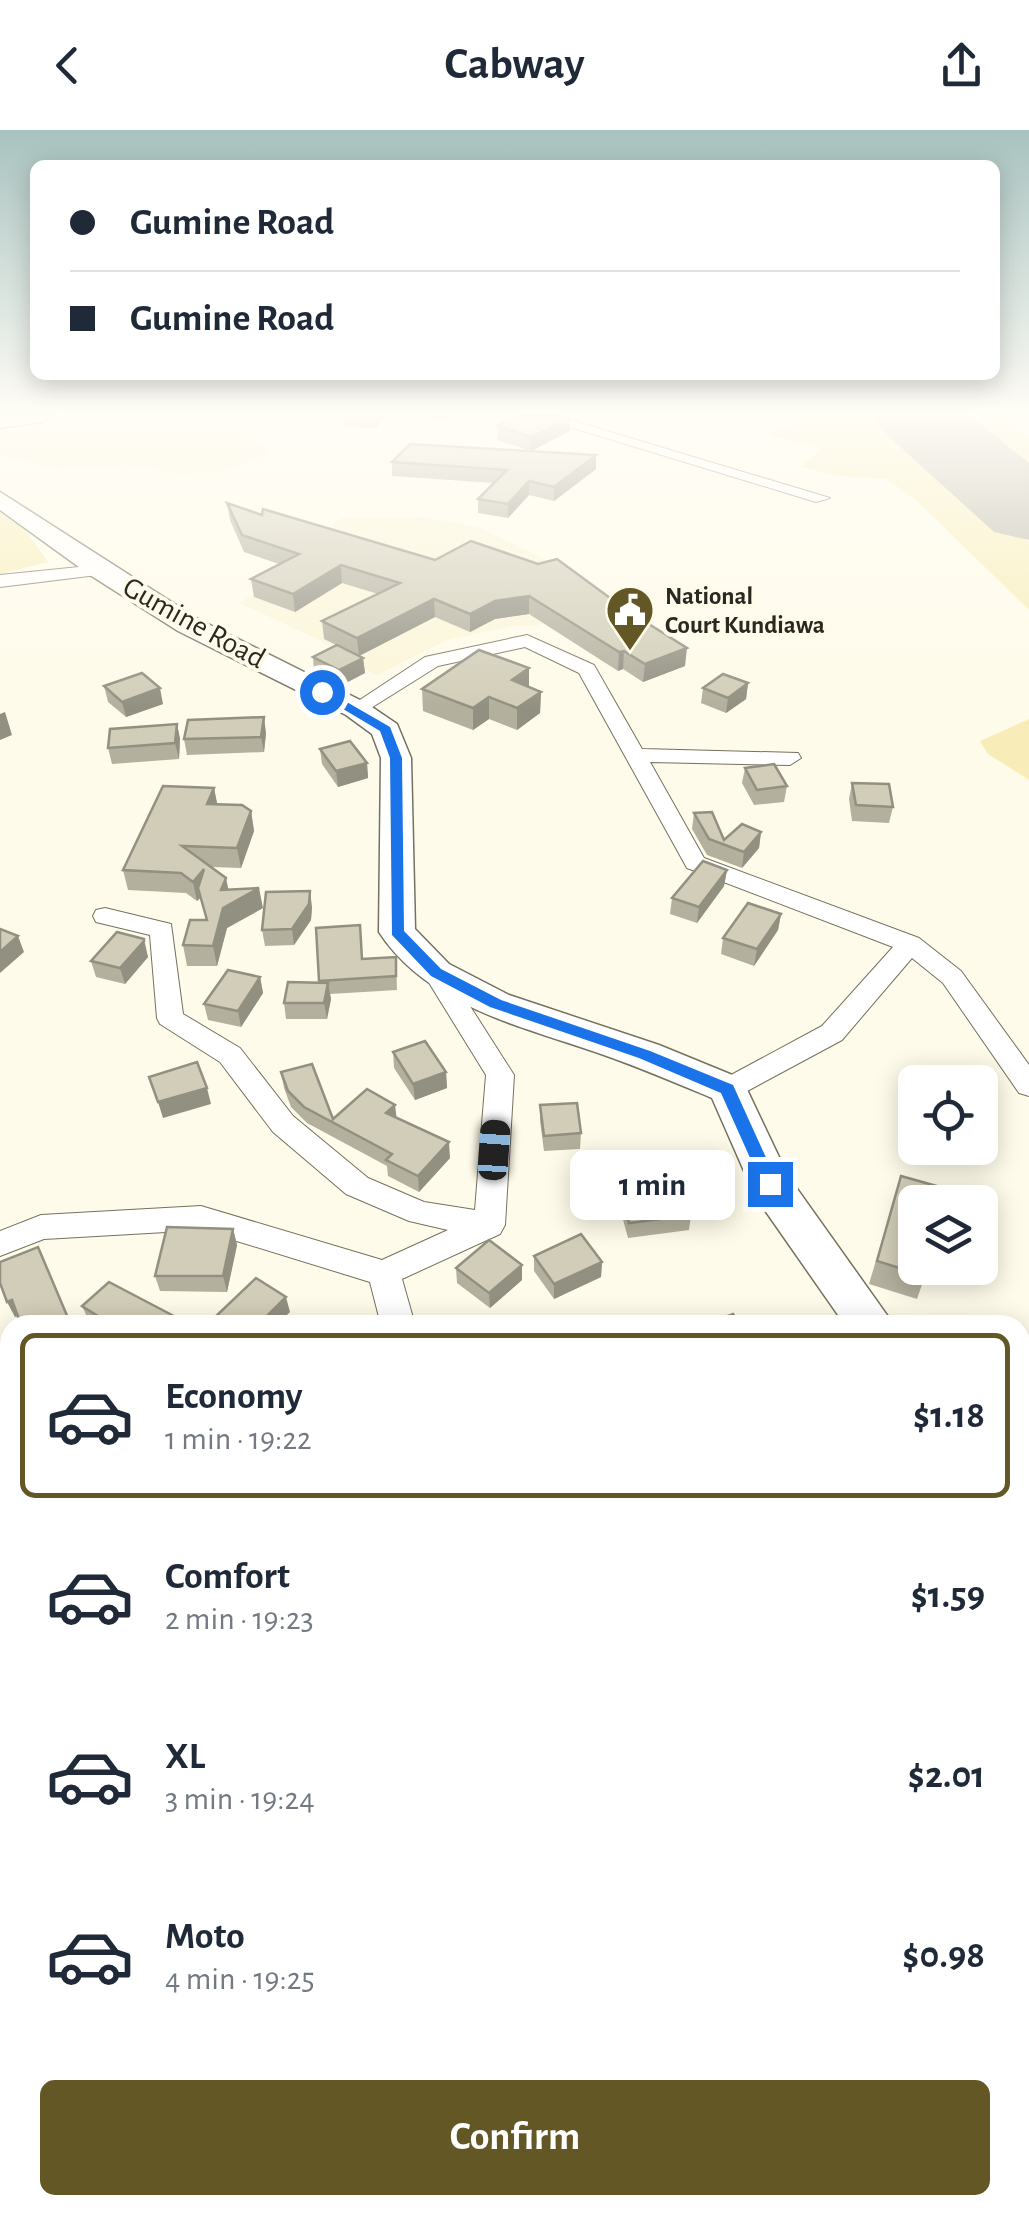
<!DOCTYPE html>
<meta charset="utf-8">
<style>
:root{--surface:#fff;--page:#f6f6f7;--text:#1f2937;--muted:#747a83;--line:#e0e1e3;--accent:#635825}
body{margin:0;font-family:"Alegreya Sans",sans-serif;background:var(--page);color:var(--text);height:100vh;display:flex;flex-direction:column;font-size:38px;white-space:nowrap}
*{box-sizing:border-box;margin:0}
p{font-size:32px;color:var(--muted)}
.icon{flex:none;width:55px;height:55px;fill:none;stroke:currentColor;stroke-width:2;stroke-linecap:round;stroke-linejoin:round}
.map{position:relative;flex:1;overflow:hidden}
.drawer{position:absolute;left:0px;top:1185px;width:1030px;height:900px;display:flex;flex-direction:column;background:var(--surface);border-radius:30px 30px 0 0;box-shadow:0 5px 25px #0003}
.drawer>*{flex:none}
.guide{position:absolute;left:30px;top:30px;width:970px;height:220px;border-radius:15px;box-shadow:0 5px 25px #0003;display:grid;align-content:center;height:220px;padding:0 40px;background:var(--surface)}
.tools{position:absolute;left:898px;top:935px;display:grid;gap:20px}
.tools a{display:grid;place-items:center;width:100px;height:100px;border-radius:15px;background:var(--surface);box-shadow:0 5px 25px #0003;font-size:50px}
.end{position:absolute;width:45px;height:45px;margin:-22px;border:12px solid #1a73e8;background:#fff;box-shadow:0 0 0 5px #fff}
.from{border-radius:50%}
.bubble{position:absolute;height:70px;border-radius:15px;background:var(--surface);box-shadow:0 5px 25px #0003;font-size:32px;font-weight:700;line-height:70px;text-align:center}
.car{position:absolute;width:30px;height:60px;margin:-30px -15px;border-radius:12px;box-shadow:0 0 8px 2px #0007;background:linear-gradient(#222 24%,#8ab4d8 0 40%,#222 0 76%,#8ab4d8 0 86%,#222 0)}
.guide b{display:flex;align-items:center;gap:35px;height:95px;font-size:38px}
.guide b+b{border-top:2px solid var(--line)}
.guide i{width:25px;height:25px;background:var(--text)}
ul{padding:18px 0 0;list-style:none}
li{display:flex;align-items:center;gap:30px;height:165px;margin:0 20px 15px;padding:0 20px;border:5px solid transparent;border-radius:15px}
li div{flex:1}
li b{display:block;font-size:38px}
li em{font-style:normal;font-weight:700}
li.active{border-color:var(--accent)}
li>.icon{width:90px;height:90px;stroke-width:1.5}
.cta{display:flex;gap:20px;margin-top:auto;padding:20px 40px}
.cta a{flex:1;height:115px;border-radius:15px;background:var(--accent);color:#fff;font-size:40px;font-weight:700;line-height:115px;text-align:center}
header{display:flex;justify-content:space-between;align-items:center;height:130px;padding:0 40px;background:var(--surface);font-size:45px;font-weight:700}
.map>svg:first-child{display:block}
</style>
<header><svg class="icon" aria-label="back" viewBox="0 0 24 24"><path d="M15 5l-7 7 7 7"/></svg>Cabway<svg class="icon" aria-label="share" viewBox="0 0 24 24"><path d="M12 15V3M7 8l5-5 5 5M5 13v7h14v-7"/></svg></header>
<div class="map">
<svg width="1029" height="2085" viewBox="0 0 1029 2085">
<rect width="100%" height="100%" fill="#fffbea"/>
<g fill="#fbf5d8">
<polygon points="112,286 199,287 270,318 265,325 229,340 184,345 126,335 58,340 0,324 0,301"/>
<polygon points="828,286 1004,286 1029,306 1029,476"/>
<polygon points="423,387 478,397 585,449 617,470 535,496 512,496 447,510 377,545 332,524 338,519 240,473 303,430 340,388"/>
</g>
<g fill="#f8edb8">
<polygon points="828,286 885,286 1029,412 1029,480 914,368 886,349 838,346 801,337 821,319 769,305 778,296 833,291"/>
<polygon points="998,286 1029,306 1029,342 984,295"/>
<polygon points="0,381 19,392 48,432 0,444"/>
<polygon points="1029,589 1029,650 988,624 980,611"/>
</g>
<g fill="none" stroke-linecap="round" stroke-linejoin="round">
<polygon fill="#b8b4a6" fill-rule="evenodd" points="874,286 970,286 1029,333 1029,410 994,402 886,304"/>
<g stroke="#75715e" stroke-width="2">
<g id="street">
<polygon points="534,286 557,286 830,368 816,372"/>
<polygon points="99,435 108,440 105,444 0,457 0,445"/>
<polygon points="527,505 594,535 642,619 798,623 801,628 790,635 650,632 704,728 919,808 961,841 1029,935 1029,966 1019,963 943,853 912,828 842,910 738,966 718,966 714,959 718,952 822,896 893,817 687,738 579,543 525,517 438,536 363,583 356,585 346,579 425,527"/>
<polygon points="105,778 171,794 183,884 240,918 293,986 368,1048 424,1072 475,1080 486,945 423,843 436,834 445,837 514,945 505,1095 500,1104 402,1149 415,1195 381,1195 370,1152 201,1100 44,1109 0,1126 0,1101 41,1085 201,1076 382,1130 448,1100 409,1091 346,1064 273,1002 220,932 160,894 157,888 150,805 96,792 93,786 96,780"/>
</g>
</g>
<g stroke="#75715e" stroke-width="3">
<g id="secondary">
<polygon points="0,286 53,286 42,292 0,298"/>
<path d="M0,362L198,489L366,573L397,594L411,628L415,799L449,834L509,865L659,915L742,949L788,1046L894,1195H845L755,1066L712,968C676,953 641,938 604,925C524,897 428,877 379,802L381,628L372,604L346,585L178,501L90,445L0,380Z"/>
<polygon points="1020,1932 1029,1936 1029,2030 1020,2026"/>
</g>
</g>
<use href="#street" fill="#fff" fill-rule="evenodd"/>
<use href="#secondary" fill="#fff" fill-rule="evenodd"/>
</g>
<g fill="#b4b09e">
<polygon points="343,286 387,286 375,298 344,297"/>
<polygon points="424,286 453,286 440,291"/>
<polygon points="497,296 570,301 531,321 497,310"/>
<polygon points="392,332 596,339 554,371 529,365 508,388 478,383 478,369 494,353 392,346"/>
<polygon points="227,373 262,385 435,430 471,411 685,536 643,552 623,539 618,541 529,484 495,489 470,502 435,487 359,526 324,509 322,491 378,464 342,453 295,482 254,467 251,449 279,434 244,422 230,390"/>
<polygon points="313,527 363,528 365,543 340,556 314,542"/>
<polygon points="529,538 529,557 541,562 540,583 517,600 489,589 473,600 423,581 422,559"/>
<polygon points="748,553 746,569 726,583 701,573 703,558"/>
<polygon points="104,556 163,574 126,587 108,572"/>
<polygon points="177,594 180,609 179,629 112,634 108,618"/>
<polygon points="266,603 264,622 187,625 184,609"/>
<polygon points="320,619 367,633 368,648 338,657 322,634"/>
<polygon points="745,638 787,656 784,672 754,675 742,653"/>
<polygon points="852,653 893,677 889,693 852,691 849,669"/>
<polygon points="214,658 217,674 251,681 254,701 241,738 211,737 228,760 263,778 227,798 217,836 187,836 183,815 206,790 201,767 197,771 186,763 128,760 123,740"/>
<polygon points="694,683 724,710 761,702 759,718 742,738 707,725 692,699"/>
<polygon points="727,740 724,756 697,793 670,784 672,768"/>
<polygon points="312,777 311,790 294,815 265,816 262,800"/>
<polygon points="781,784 778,800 754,836 721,824 723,808"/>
<polygon points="316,798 363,829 396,827 397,860 330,864 331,869 327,889 286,889 284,873 319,853"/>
<polygon points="148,825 148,827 125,854 96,847 91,831"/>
<polygon points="260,847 263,863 241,897 208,890 204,874"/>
<polygon points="393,922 446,942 447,958 415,970 394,938"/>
<polygon points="281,942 333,989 397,988 450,1028 419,1062 388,1046 387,1036 307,993 291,977 284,958"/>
<polygon points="540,975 581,1003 580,1019 544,1021 540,991"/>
<polygon points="901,1046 925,1146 917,1169 869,1154"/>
<polygon points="620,1055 691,1085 689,1100 628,1108 618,1071"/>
<polygon points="233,1099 237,1115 227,1162 160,1161 155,1146"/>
<polygon points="534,1126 602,1132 601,1147 554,1169 534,1141"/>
<polygon points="456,1138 522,1150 490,1178 457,1153"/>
<polygon points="82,1176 191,1195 95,1195 89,1191"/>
</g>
<g fill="#929081">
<polygon points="375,286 387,286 375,298"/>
<polygon points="440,286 453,286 440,291"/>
<polygon points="570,288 570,301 531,321 531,307"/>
<polygon points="596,325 596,339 554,371 554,357"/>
<polygon points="529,351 529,365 508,388 508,374"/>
<polygon points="341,435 342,453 295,482 293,464"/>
<polygon points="529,466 529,484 495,489 470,502 470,484 495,471"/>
<polygon points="434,469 435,487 359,526 357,508"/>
<polygon points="687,518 685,536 643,552 645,534"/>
<polygon points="624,521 623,539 618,541 619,522"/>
<polygon points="363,528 365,543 340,556 339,540"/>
<polygon points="529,538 529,559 512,550"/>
<polygon points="748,553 746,569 726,583 728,568"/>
<polygon points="160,558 163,574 126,587 122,572"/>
<polygon points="541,562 540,583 517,600 517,578"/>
<polygon points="489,567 489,589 473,600 473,578"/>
<polygon points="5,582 12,605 0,610 0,584"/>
<polygon points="264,587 266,603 264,622 261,607"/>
<polygon points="177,594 180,609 179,629 175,613"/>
<polygon points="367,633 368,648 338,657 336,641"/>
<polygon points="214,658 218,678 207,674"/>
<polygon points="251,681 254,701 241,738 237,718"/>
<polygon points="761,702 759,718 742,738 744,722"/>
<polygon points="204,739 201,767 197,771 193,752"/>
<polygon points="727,740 724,756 697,793 699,777"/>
<polygon points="226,748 230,767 259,758 263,778 227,798 217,836 213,816 221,760"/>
<polygon points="310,761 312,777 311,790 294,815 292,799"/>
<polygon points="781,784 778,800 754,836 757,819"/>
<polygon points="18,806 24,822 0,843 0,822"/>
<polygon points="144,809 148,827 125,854 120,838"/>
<polygon points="260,847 263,863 241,897 238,881"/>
<polygon points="328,853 331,869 327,889 324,873"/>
<polygon points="446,942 447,958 415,970 413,954"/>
<polygon points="207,958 211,974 163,988 158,972"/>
<polygon points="395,975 397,991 386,983"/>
<polygon points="449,1012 450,1028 419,1062 418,1046"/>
<polygon points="233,1099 237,1115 227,1162 223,1146"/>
<polygon points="602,1132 601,1147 554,1169 554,1154"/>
<polygon points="522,1135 522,1150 490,1178 489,1163"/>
<polygon points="286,1167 290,1182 277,1195 258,1195"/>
<polygon points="12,1170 20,1185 15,1187 7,1172"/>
<polygon points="0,1859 7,1864 0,1945"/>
</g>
<g fill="#d1cdb8" stroke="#929081" stroke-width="2.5">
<polygon points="517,286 563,286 570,288 531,307 497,296"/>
<polygon points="410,314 596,325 554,357 529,351 508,374 478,369 507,340 392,332"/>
<polygon points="227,373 262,385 263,379 435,430 471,411 538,434 557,429 625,479 687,518 645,534 624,521 619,522 529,466 495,471 470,484 434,469 357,508 322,491 400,453 341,435 293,464 251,449 299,424 242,405"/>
<polygon points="337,515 363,528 339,540 313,527"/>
<polygon points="479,520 529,538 512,550 541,562 517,578 489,567 473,578 422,559"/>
<polygon points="142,543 160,558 122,572 104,556"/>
<polygon points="723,544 748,553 728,568 703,558"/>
<polygon points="264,587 261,607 184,609 188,590"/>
<polygon points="177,594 175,613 108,618 110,599"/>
<polygon points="350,611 367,633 336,641 320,619"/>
<polygon points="774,634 787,656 757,660 745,638"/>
<polygon points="852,653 889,654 893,677 856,675"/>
<polygon points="163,656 214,658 207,674 242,675 251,681 237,718 182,716 226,748 221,760 259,758 223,778 213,816 183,815 190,790 207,790 198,758 204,739 193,752 181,743 123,740"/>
<polygon points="712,682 724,710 742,694 761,702 744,722 709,709 694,683"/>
<polygon points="703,731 727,740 699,777 672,768"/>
<polygon points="310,761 309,774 292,799 262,800 266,762"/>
<polygon points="748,773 781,784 757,819 723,808"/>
<polygon points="360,795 362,829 396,827 396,846 319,851 316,798"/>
<polygon points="0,799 18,806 0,822"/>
<polygon points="117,802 144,809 144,811 120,838 91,831"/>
<polygon points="228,840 260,847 238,881 204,874"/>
<polygon points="288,852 328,853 324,873 284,873"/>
<polygon points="425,911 446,942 413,954 393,922"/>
<polygon points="197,932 207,958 158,972 149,947"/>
<polygon points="312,934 333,989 367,959 395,975 386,983 449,1012 418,1046 386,1030 392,1024 304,977 288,961 281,942"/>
<polygon points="577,973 581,1003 544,1006 540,975"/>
<polygon points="901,1046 947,1059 944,1072 915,1072 915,1138 928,1138 925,1146 877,1131"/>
<polygon points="680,1048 691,1085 629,1093 620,1055"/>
<polygon points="167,1097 233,1099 223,1146 155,1146"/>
<polygon points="581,1104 602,1132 554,1154 534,1126"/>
<polygon points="489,1110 522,1135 489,1163 456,1138"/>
<polygon points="38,1117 71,1195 21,1195 12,1170 7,1172 0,1153 0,1132"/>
<polygon points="256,1148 286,1167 258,1195 226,1195 214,1188"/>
<polygon points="109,1152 191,1195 112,1195 82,1176"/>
<polygon points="733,1184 740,1195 704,1195"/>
<polygon points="496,1189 500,1195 483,1195"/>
</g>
<linearGradient id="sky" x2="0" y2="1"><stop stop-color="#a8c2bf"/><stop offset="0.49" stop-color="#fffdf6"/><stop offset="1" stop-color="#fffdf6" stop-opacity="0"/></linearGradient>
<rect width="1029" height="578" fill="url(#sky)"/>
<polygon fill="#1a73e8" points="318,560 326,560 390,597 402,628 404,801 441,839 501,870 650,921 733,955 778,1054 776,1059 764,1059 721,963 639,928 490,877 431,846 392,805 390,628 380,601 318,564"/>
<defs>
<g id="civic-pin" transform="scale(2.5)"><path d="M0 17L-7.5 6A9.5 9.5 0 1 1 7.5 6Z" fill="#635825" stroke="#fffbea"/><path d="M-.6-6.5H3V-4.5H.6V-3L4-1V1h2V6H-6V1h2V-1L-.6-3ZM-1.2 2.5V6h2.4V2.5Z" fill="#fff"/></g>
</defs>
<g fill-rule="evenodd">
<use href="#civic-pin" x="630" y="480"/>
</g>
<g text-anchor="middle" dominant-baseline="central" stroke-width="8" stroke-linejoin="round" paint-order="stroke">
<g font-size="25" font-weight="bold" fill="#2a2921" stroke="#fffbea" text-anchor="start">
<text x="665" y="466">National<tspan x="665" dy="29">Court Kundiawa</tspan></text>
</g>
<g font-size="30" fill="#2a2921" stroke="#fffbea">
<text transform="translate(194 493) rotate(29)">Gumine Road</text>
</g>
</g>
</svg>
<div class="tools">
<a><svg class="icon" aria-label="locate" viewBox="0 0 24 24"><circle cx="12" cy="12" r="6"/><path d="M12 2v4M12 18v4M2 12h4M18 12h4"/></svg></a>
<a><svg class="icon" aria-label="layers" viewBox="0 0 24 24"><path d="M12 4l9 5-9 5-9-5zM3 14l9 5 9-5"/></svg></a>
</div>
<i class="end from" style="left:322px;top:562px"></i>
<i class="end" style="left:770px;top:1054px"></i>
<div class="bubble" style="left:570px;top:1020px;width:165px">1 min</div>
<i class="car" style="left:494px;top:1020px;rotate:4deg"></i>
<div class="guide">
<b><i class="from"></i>Gumine Road</b>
<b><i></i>Gumine Road</b>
</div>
<section class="drawer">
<ul>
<li class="active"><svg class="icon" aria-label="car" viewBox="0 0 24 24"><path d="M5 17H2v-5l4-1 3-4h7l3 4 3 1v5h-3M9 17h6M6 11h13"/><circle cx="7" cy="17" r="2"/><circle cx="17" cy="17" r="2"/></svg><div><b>Economy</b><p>1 min · 19:22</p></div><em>$1.18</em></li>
<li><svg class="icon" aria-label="car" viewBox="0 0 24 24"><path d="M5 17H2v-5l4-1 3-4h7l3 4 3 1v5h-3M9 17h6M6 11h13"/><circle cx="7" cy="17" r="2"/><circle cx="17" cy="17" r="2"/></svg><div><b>Comfort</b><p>2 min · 19:23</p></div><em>$1.59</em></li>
<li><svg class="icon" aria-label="car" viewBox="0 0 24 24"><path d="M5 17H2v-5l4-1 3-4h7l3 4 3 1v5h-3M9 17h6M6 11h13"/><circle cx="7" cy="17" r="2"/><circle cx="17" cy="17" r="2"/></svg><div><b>XL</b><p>3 min · 19:24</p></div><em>$2.01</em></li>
<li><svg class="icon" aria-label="car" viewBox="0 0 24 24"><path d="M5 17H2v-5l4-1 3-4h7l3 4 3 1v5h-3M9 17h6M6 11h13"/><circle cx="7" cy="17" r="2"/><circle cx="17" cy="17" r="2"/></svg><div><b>Moto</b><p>4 min · 19:25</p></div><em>$0.98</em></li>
</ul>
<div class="cta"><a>Confirm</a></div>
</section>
</div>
